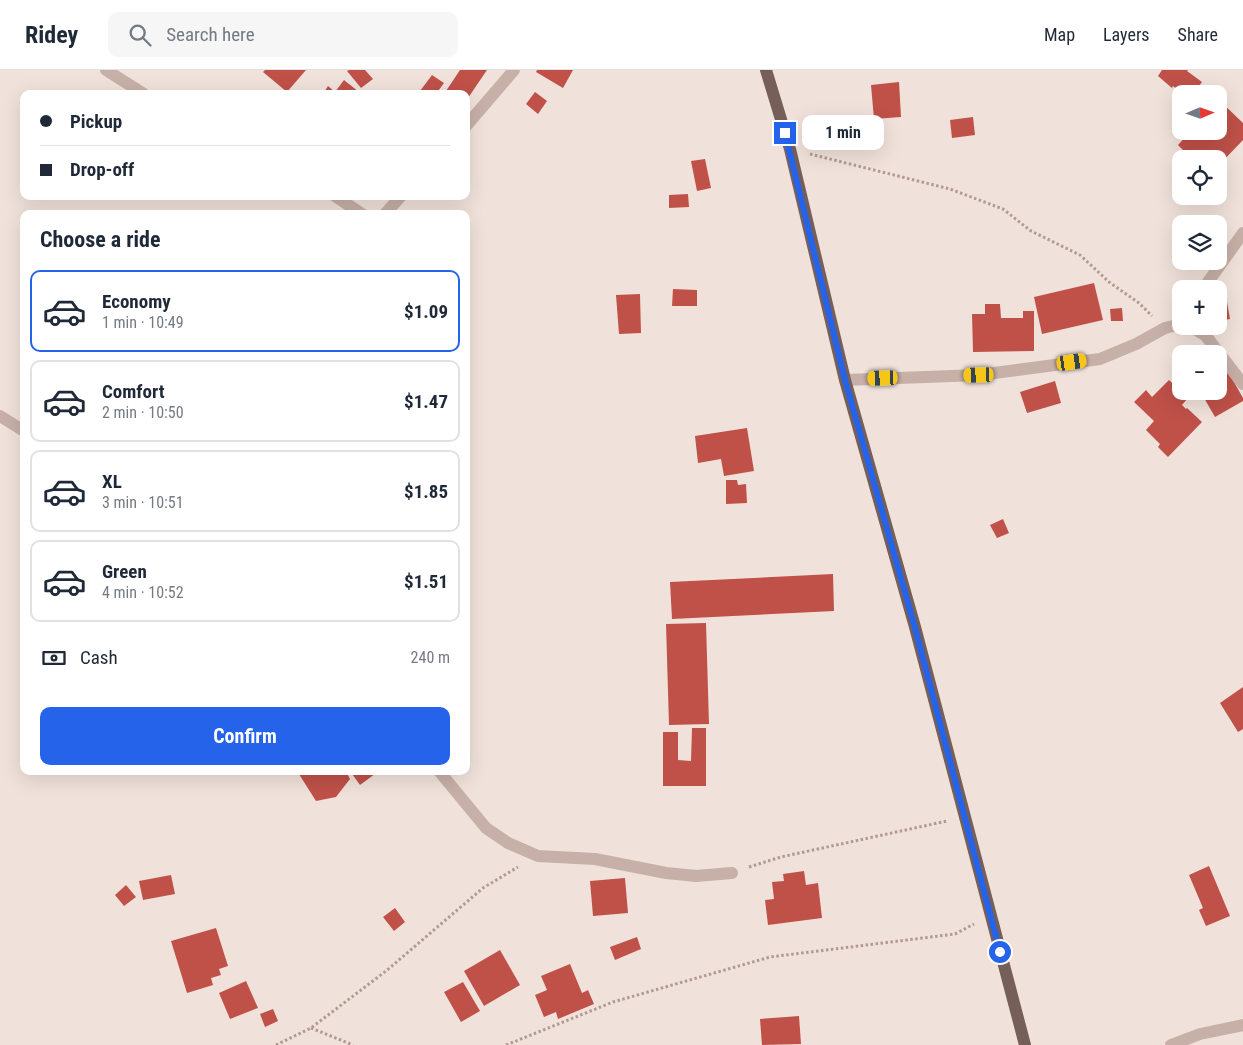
<!DOCTYPE html>
<meta charset="utf-8">
<style>
:root{--surface:#fff;--page:#f6f6f7;--text:#1f2937;--muted:#747a83;--line:#e0e1e3;--accent:#2563eb}
body{margin:0;font-family:"Roboto Condensed",sans-serif;background:var(--page);color:var(--text);height:100vh;display:flex;flex-direction:column;font-size:19px;white-space:nowrap}
*{box-sizing:border-box;margin:0}
p{font-size:16px;color:var(--muted)}
.icon{flex:none;width:28px;height:28px;fill:none;stroke:currentColor;stroke-width:2;stroke-linecap:round;stroke-linejoin:round}
.map{position:relative;flex:1;overflow:hidden}
.drawer{position:absolute;left:20px;top:140px;width:450px;height:565px;display:flex;flex-direction:column;background:var(--surface);border-radius:10px;box-shadow:0 5px 20px #0002}
.drawer>*{flex:none}
.hud{position:absolute;left:20px;top:20px;width:450px;height:110px;border-radius:10px;box-shadow:0 5px 20px #0002;display:grid;align-content:center;height:110px;padding:0 20px;background:var(--surface)}
.needle{width:32px;rotate:88deg}
.controls{position:absolute;left:1172px;top:15px;display:grid;gap:10px}
.controls a{display:grid;place-items:center;width:55px;height:55px;border-radius:10px;background:var(--surface);box-shadow:0 5px 20px #0002;font-size:25px}
.end{position:absolute;width:22px;height:22px;margin:-11px;border:6px solid #2563eb;background:#fff;box-shadow:0 0 0 2px #fff}
.from{border-radius:50%}
.bubble{position:absolute;height:35px;border-radius:10px;background:var(--surface);box-shadow:0 5px 20px #0002;font-size:16px;font-weight:700;line-height:35px;text-align:center}
.car{position:absolute;width:15px;height:30px;margin:-15px -8px;border-radius:6px;box-shadow:0 0 4px 1px #0007;background:linear-gradient(#f5c518 24%,#345 0 40%,#f5c518 0 76%,#345 0 86%,#f5c518 0)}
.hud b{display:flex;align-items:center;gap:18px;height:48px;font-size:19px}
.hud b+b{border-top:1px solid var(--line)}
.hud i{width:12px;height:12px;background:var(--text)}
ul{padding:0;list-style:none}
li{display:flex;align-items:center;gap:15px;height:82px;margin:0 10px 8px;padding:0 10px;border:2px solid var(--line);border-radius:10px}
li div{flex:1}
li b{display:block;font-size:19px}
li em{font-style:normal;font-weight:700}
li.selected{border-color:var(--accent)}
li>.icon{width:45px;height:45px;stroke-width:1.5}
h2{padding:0 20px;font-size:22px;line-height:60px}
.pay{display:flex;align-items:center;gap:12px;height:55px;padding:0 20px;font-size:19px}
.pay p{margin-inline-start:auto}
.action{display:flex;gap:10px;margin-top:auto;padding:10px 20px}
.action a{flex:1;height:58px;border-radius:10px;background:var(--accent);color:#fff;font-size:20px;font-weight:700;line-height:58px;text-align:center}
header{display:flex;align-items:center;gap:30px;box-sizing:border-box;height:70px;padding:0 25px;background:var(--surface);border-bottom:1px solid var(--line)}
header strong{font-size:24px}
nav{display:flex;gap:28px;margin-inline-start:auto;font-size:18px}
.search{width:350px;height:45px;background:var(--page);display:flex;align-items:center;gap:12px;box-sizing:border-box;padding:0 18px;border-radius:10px;color:var(--muted);font-size:19px}
.map>svg:first-child{display:block}
</style>
<header>
<strong>Ridey</strong>
<div class="search"><svg class="icon" aria-label="search" viewBox="0 0 24 24"><circle cx="10" cy="10" r="6"/><path d="M15 15l6 6"/></svg>Search here</div>
<nav><a>Map</a><a>Layers</a><a>Share</a></nav>
</header>
<div class="map">
<svg width="1243" height="975" viewBox="0 0 1243 975">
<rect width="100%" height="100%" fill="#f0e2da"/>
<g fill="#bf5149">
<polygon points="265,0 306,0 287,22 263,2"/>
<polygon points="349,0 365,0 373,9 361,18 347,1"/>
<polygon points="460,0 487,0 466,31 466,24 444,24"/>
<polygon points="537,0 573,0 563,18 536,2"/>
<polygon points="1162,0 1188,0 1187,1 1202,12 1193,24 1183,24 1173,16 1172,18 1158,6"/>
<polygon points="432,5 444,13 436,24 424,24 420,21"/>
<polygon points="344,10 359,22 357,24 323,24 328,16 335,22"/>
<polygon points="899,12 901,47 874,49 871,15"/>
<polygon points="535,22 547,31 538,44 526,34"/>
<polygon points="1219,30 1243,53 1243,70 1219,95 1219,89 1181,89 1181,97 1175,91 1184,81 1178,75 1187,65 1183,61 1219,61"/>
<polygon points="1181,45 1181,60 1174,53"/>
<polygon points="973,47 975,65 952,68 950,50"/>
<polygon points="705,89 711,118 697,121 691,91"/>
<polygon points="688,124 689,137 669,138 669,125"/>
<polygon points="1094,213 1103,250 1042,264 1034,227"/>
<polygon points="673,219 697,220 697,236 672,236"/>
<polygon points="640,224 641,263 619,264 616,225"/>
<polygon points="1227,232 1230,249 1219,251 1219,233"/>
<polygon points="985,234 1000,234 1001,248 1023,248 1023,241 1034,241 1034,281 973,282 972,244 985,244"/>
<polygon points="1122,238 1123,251 1111,251 1110,239"/>
<polygon points="1226,298 1243,328 1243,331 1215,347 1200,321 1219,321 1219,302"/>
<polygon points="1169,310 1188,328 1182,335 1186,339 1187,338 1202,352 1168,387 1158,377 1160,374 1146,360 1154,351 1134,332 1146,320 1152,327"/>
<polygon points="1055,311 1061,333 1027,343 1020,322"/>
<polygon points="747,358 754,401 724,406 721,389 698,393 695,366"/>
<polygon points="726,410 737,410 738,415 746,414 747,433 726,434"/>
<polygon points="1003,449 1009,463 997,468 990,455"/>
<polygon points="833,504 834,541 672,549 670,512"/>
<polygon points="706,553 709,654 669,655 666,554"/>
<polygon points="1243,617 1243,659 1238,662 1220,633"/>
<polygon points="692,658 706,658 706,716 663,716 663,662 678,662 678,690 691,691"/>
<polygon points="297,701 346,701 350,709 336,727 316,731"/>
<polygon points="350,701 379,701 360,715"/>
<polygon points="1209,796 1230,846 1206,856 1199,840 1203,838 1189,805"/>
<polygon points="804,801 806,815 818,813 822,848 768,855 765,830 774,829 772,812 784,811 783,804"/>
<polygon points="171,805 175,824 143,830 139,811"/>
<polygon points="625,808 628,843 593,846 590,811"/>
<polygon points="126,815 136,827 124,836 115,825"/>
<polygon points="395,838 405,852 394,861 383,847"/>
<polygon points="216,858 228,896 219,899 221,905 211,908 213,915 187,923 171,871"/>
<polygon points="637,867 641,879 615,890 610,877"/>
<polygon points="500,880 520,915 484,936 464,901"/>
<polygon points="570,894 582,923 588,920 594,934 558,949 556,942 544,947 535,925 547,920 541,906"/>
<polygon points="246,911 258,938 230,949 219,923"/>
<polygon points="463,912 480,941 461,952 444,922"/>
<polygon points="273,939 278,951 265,957 260,944"/>
<polygon points="799,946 801,974 762,975 760,949"/>
</g>
<g fill="none" stroke-linecap="round" stroke-linejoin="round">
<g stroke="#b39a91" stroke-width="3" stroke-dasharray="2.5 2.5" stroke-linecap="butt">
<polyline points="810,84 950,119 1003,139 1031,161 1080,185 1109,212 1139,233 1152,246"/>
<polyline points="749,797 781,787 947,751"/>
<polyline points="311,958 353,975"/>
<polyline points="276,975 311,958 386,901 483,818 518,797"/>
<polyline points="506,975 613,932 770,887 955,864 974,854"/>
</g>
<g stroke="#c7b0a7" stroke-width="12">
<polyline points="106,0 144,24"/>
<polyline points="466,56 514,0"/>
<polyline points="335,126 362,144"/>
<polyline points="385,144 401,126"/>
<polyline points="1203,219 1243,163"/>
<polyline points="1190,256 1206,266 1243,314"/>
<polyline points="845,310 979,305 1100,289 1136,274 1165,258 1181,254"/>
<polyline points="0,346 24,361"/>
<polyline points="439,701 486,758 508,773 538,786 595,789 666,803 696,806 732,803"/>
<polyline points="1171,975 1200,964 1243,955"/>
</g>
<polyline stroke="#765e59" stroke-width="12" points="766,0 790,79 845,310 915,557 1025,975"/>
</g>
<g fill="none" stroke-linecap="round" stroke-linejoin="round">
<polyline stroke="#2563eb" stroke-width="6" points="785,63 845,310 915,558 1000,882"/>
</g>
</svg>
<div class="controls">
<a><svg class="needle" viewBox="-14 -14 28 28"><path d="M0-13l5 13h-10z" fill="#e53935"/><path d="M0 13l5-13h-10z" fill="#747a83"/></svg></a>
<a><svg class="icon" aria-label="locate" viewBox="0 0 24 24"><circle cx="12" cy="12" r="6"/><path d="M12 2v4M12 18v4M2 12h4M18 12h4"/></svg></a>
<a><svg class="icon" aria-label="layers" viewBox="0 0 24 24"><path d="M12 4l9 5-9 5-9-5zM3 14l9 5 9-5"/></svg></a>
<a>+</a>
<a>−</a>
</div>
<i class="end from" style="left:1000px;top:882px"></i>
<i class="end" style="left:785px;top:63px"></i>
<div class="bubble" style="left:802px;top:45px;width:82px">1 min</div>
<i class="car" style="left:1072px;top:292px;rotate:82deg"></i>
<i class="car" style="left:979px;top:305px;rotate:268deg"></i>
<i class="car" style="left:883px;top:308px;rotate:268deg"></i>
<div class="hud">
<b><i class="from"></i>Pickup</b>
<b><i></i>Drop-off</b>
</div>
<section class="drawer">
<h2>Choose a ride</h2>
<ul>
<li class="selected"><svg class="icon" aria-label="car" viewBox="0 0 24 24"><path d="M5 17H2v-5l4-1 3-4h7l3 4 3 1v5h-3M9 17h6M6 11h13"/><circle cx="7" cy="17" r="2"/><circle cx="17" cy="17" r="2"/></svg><div><b>Economy</b><p>1 min · 10:49</p></div><em>$1.09</em></li>
<li><svg class="icon" aria-label="car" viewBox="0 0 24 24"><path d="M5 17H2v-5l4-1 3-4h7l3 4 3 1v5h-3M9 17h6M6 11h13"/><circle cx="7" cy="17" r="2"/><circle cx="17" cy="17" r="2"/></svg><div><b>Comfort</b><p>2 min · 10:50</p></div><em>$1.47</em></li>
<li><svg class="icon" aria-label="car" viewBox="0 0 24 24"><path d="M5 17H2v-5l4-1 3-4h7l3 4 3 1v5h-3M9 17h6M6 11h13"/><circle cx="7" cy="17" r="2"/><circle cx="17" cy="17" r="2"/></svg><div><b>XL</b><p>3 min · 10:51</p></div><em>$1.85</em></li>
<li><svg class="icon" aria-label="car" viewBox="0 0 24 24"><path d="M5 17H2v-5l4-1 3-4h7l3 4 3 1v5h-3M9 17h6M6 11h13"/><circle cx="7" cy="17" r="2"/><circle cx="17" cy="17" r="2"/></svg><div><b>Green</b><p>4 min · 10:52</p></div><em>$1.51</em></li>
</ul>
<div class="pay"><svg class="icon" aria-label="cash" viewBox="0 0 24 24"><path d="M3 7h18v10H3z"/><circle cx="12" cy="12" r="2"/></svg>Cash<p>240 m</p></div>
<div class="action"><a>Confirm</a></div>
</section>
</div>
